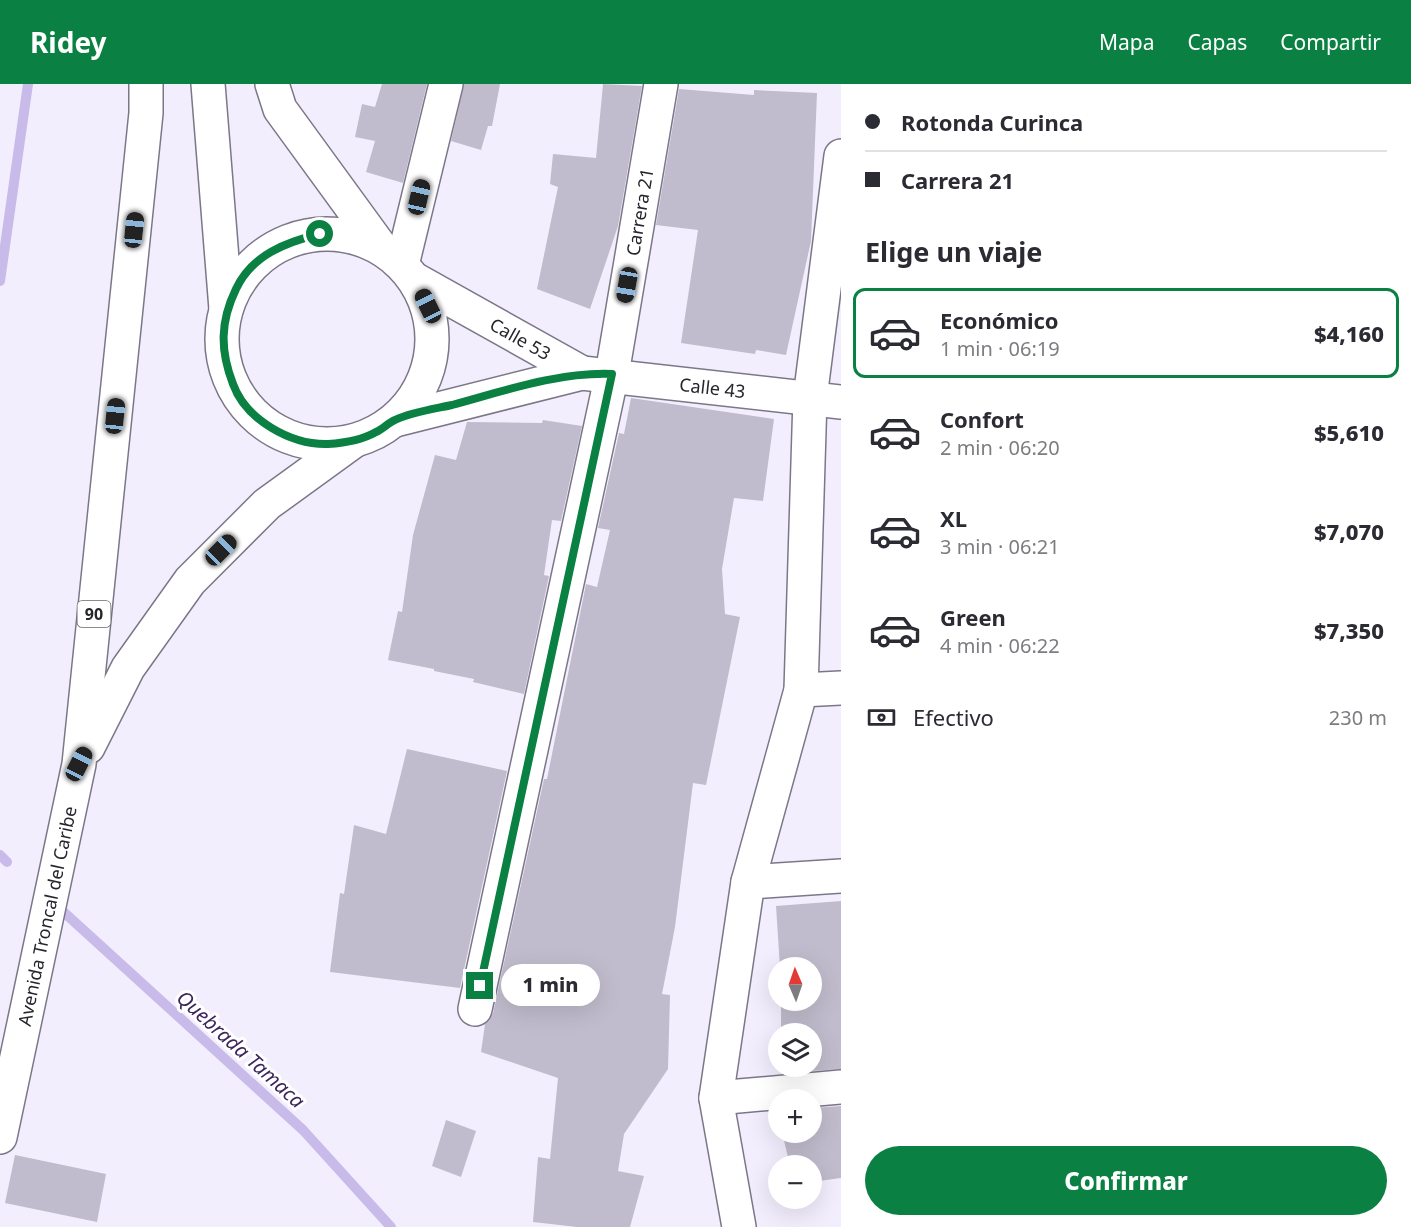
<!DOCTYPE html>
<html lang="es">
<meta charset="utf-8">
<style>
:root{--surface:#fff;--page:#f2f2f3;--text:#2b2b33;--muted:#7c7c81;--line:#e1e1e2;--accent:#0b8043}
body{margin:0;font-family:"Noto Sans",sans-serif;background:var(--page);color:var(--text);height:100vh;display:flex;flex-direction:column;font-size:22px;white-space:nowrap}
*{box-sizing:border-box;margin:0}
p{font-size:20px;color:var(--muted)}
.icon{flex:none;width:33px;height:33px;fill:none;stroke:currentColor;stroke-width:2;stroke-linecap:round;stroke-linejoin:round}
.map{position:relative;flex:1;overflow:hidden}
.details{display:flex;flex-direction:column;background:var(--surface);width:570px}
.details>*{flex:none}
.banner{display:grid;align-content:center;height:132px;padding:0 24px;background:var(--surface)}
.needle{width:39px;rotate:358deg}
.buttons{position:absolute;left:768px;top:873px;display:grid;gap:12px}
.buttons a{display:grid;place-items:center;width:54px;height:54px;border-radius:50%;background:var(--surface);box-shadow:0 6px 24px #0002;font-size:30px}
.end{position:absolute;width:27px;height:27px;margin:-14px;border:8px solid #0b8043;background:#fff;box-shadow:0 0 0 3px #fff}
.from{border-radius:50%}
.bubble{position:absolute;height:42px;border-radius:21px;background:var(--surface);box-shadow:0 6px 24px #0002;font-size:20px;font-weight:800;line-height:42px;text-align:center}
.car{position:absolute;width:18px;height:36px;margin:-18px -9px;border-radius:8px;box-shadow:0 0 4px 2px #0007;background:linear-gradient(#222 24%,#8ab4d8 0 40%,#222 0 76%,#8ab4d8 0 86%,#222 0)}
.banner b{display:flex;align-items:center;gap:21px;height:57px;font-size:22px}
.banner b+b{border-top:2px solid var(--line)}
.banner i{width:15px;height:15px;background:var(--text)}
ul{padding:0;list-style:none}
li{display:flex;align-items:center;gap:18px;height:90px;margin:0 12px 9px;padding:0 12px;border:3px solid transparent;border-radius:12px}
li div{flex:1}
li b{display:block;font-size:22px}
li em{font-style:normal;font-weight:800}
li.current{border-color:var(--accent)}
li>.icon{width:54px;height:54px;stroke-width:1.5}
h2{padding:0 24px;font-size:27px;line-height:72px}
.pay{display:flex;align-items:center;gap:15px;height:66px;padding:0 24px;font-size:22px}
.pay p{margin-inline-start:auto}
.cta{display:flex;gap:12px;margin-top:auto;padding:12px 24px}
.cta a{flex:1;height:69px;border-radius:36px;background:var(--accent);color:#fff;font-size:24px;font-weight:800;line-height:69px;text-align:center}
header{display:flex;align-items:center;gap:36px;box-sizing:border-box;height:84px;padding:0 30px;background:var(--accent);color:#fff}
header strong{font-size:28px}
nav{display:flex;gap:33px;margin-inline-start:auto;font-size:21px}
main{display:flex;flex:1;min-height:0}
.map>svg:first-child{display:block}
</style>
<header>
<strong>Ridey</strong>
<nav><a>Mapa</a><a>Capas</a><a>Compartir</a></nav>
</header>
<main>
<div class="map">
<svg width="841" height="1143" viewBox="0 0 841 1143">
<rect width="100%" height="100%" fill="#f3eefd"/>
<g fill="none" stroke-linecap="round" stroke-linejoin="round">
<g stroke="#c9bbe9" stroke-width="10">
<polyline points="0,197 28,0"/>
<polyline points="0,771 7,778"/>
<polyline points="57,822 303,1046 391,1143"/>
</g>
</g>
<g fill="#c1bccd">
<polygon points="382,0 427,0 403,99 366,88 375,57 355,53 362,20 375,23"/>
<polygon points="464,0 500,0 492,42 488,42 481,66 451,57"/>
<polygon points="603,0 642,2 618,142 590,225 537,205 558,103 550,100 553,70 596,74"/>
<polygon points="679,5 754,11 754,6 817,9 811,157 786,271 756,266 755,270 681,259 698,146 656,141"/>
<polygon points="631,314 774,335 763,417 734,414 722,485 725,530 740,533 706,701 693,699 675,843 662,910 670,911 668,985 624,1050 618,1087 644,1092 630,1143 577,1143 533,1138 538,1073 550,1075 558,994 481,968 485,940 493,929 544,695 547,695 586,500 597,503 610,446 598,444 619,349 624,350"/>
<polygon points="543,336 582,342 561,437 552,436 544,491 549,492 524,610 473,598 474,595 434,587 434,585 388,576 398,527 402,528 413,451 435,371 456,376 467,338 542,339"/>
<polygon points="407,665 507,687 460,904 330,888 340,809 344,810 354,741 386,750"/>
<polygon points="841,817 841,985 781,989 781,982 812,982 812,950 781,950 781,916 812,916 812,884 780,884 776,822"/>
<polygon points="841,1022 841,1094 812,1098 812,1082 790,1082 782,1048 812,1048 812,1024"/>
<polygon points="446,1036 476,1047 461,1093 432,1082"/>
<polygon points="15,1071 106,1090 97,1138 5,1119"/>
</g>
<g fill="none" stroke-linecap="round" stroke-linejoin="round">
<g stroke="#7c7788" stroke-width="36">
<g id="street">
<polyline points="402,181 446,0"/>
<polyline points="801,606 841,604"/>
<polyline points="748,798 841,792"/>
<path id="s1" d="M475,925L612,290L661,0"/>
<polyline points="716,1014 841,1003"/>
<polyline points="739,1143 716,1014 748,798 801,606 810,314 841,72"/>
</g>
</g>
<g stroke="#7c7788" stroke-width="36">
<g id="secondary">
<path id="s2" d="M414,195L582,289"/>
<path id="s3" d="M395,336L582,289L841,318"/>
</g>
</g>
<g stroke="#7c7788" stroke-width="36">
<g id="primary">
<polyline points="208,0 226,225"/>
<polyline points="272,0 280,25 382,165"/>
<circle cx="327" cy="255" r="105"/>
</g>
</g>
<g stroke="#7c7788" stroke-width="36">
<g id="highway">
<polyline points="88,663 128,584 190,497 267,420 354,357"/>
<path id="s4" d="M0,1053L79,680L146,29V0"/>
</g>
</g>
<use href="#street" stroke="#fff" stroke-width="33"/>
<use href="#secondary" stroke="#fff" stroke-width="33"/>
<use href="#primary" stroke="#fff" stroke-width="33"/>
<use href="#highway" stroke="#fff" stroke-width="33"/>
</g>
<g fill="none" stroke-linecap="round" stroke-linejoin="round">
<path stroke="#0b8043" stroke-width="8" d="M320,150C286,158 252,171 236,205C220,238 220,266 233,300C246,336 291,361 328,360C344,359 362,356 376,348C383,345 388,339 395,336C412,328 434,325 452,321C504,307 558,288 612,290L480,902"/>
</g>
<g text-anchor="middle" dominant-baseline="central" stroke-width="6" stroke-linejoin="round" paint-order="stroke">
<rect fill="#fff" stroke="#68666b" stroke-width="1.5" x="77.5" y="517" width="33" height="26" rx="4.5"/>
<g font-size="16" font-weight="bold" fill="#27252b">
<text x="94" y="530">90</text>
</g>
<g font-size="18" fill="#27252b" stroke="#fff">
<text stroke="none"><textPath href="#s1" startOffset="814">Carrera 21</textPath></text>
<text stroke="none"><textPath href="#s2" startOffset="122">Calle 53</textPath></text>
<text stroke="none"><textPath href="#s3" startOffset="324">Calle 43</textPath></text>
<text stroke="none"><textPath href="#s4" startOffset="226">Avenida Troncal del Caribe</textPath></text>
</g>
<g font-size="20" font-style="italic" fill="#3b255c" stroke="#fff">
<text transform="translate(241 965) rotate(42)">Quebrada Tamaca</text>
</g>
</g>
</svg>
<div class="buttons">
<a><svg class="needle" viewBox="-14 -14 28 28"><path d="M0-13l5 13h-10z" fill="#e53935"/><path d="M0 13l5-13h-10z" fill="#7c7c81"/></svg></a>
<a><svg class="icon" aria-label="layers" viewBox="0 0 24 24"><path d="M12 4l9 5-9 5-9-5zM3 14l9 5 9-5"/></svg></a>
<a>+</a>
<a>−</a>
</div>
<i class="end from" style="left:320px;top:150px"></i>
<i class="end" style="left:480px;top:902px"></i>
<div class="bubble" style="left:501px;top:880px;width:99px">1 min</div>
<i class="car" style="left:419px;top:113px;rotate:13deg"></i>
<i class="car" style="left:134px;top:146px;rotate:6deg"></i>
<i class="car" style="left:627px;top:201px;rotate:190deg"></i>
<i class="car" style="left:428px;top:222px;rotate:334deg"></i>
<i class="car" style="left:115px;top:332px;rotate:6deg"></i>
<i class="car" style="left:221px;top:466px;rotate:45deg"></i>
<i class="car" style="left:79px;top:680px;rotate:27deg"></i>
</div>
<section class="details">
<div class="banner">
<b><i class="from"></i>Rotonda Curinca</b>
<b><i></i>Carrera 21</b>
</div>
<h2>Elige un viaje</h2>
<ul>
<li class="current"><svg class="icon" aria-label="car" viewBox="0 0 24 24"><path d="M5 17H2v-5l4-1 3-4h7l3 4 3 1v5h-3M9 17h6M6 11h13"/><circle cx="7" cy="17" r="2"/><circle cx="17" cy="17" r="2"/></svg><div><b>Económico</b><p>1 min · 06:19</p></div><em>$4,160</em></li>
<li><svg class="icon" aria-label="car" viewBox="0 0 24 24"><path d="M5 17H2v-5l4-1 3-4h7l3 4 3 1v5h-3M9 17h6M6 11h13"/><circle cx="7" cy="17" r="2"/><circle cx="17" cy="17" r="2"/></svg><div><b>Confort</b><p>2 min · 06:20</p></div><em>$5,610</em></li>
<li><svg class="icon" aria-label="car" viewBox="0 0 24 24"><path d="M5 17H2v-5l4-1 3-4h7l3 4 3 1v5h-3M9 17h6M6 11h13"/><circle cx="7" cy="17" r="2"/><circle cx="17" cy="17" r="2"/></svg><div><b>XL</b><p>3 min · 06:21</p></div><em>$7,070</em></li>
<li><svg class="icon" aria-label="car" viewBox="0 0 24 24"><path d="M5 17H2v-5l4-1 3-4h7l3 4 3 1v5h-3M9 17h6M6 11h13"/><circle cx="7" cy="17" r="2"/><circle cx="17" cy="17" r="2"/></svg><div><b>Green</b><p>4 min · 06:22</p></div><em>$7,350</em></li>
</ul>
<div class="pay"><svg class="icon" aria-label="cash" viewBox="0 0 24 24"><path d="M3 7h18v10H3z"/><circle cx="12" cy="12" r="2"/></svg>Efectivo<p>230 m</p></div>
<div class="cta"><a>Confirmar</a></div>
</section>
</main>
